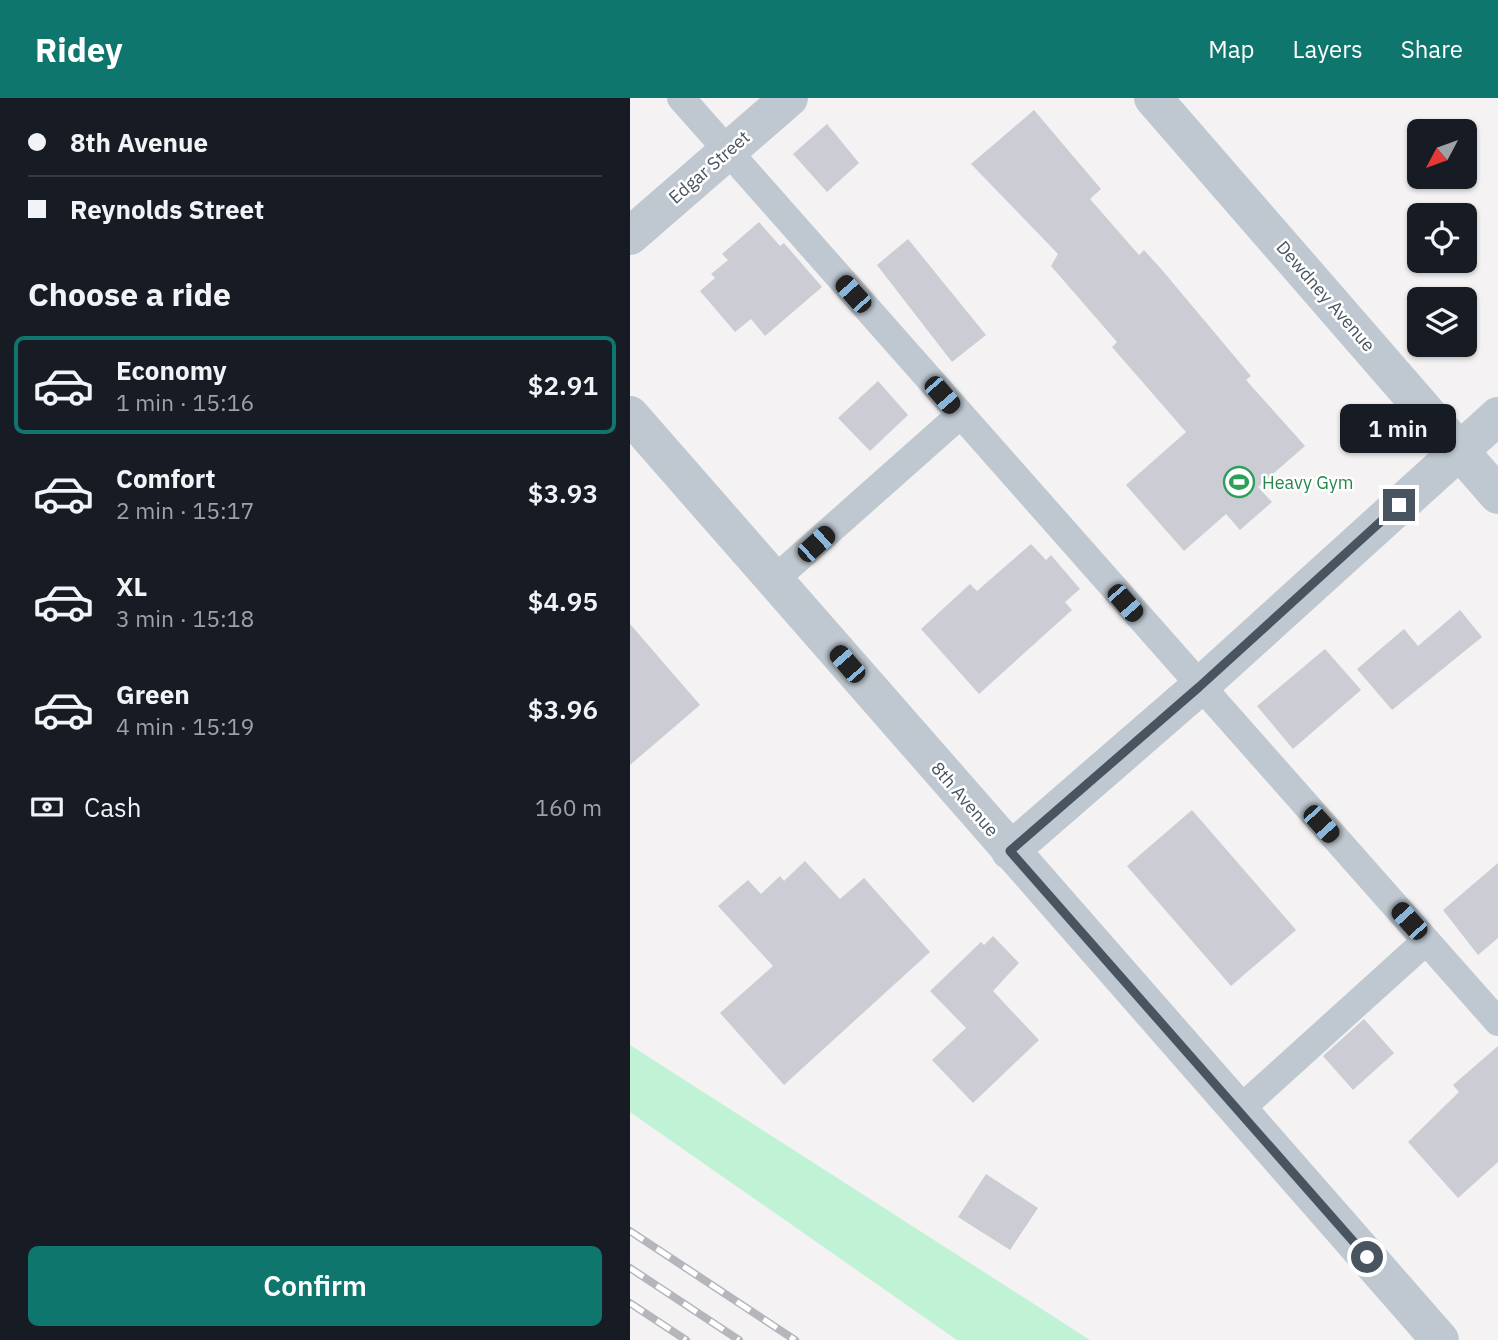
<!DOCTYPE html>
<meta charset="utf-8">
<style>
:root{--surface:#171b24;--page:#242831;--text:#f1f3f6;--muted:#9ea1a6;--line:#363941;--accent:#0f766e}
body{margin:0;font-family:"IBM Plex Sans",sans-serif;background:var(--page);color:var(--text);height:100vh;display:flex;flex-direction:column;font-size:26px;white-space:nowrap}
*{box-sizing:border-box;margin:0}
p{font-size:23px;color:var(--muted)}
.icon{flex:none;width:38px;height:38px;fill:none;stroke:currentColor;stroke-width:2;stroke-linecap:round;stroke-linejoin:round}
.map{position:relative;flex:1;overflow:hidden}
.details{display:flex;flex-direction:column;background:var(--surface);width:630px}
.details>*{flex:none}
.hud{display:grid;align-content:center;height:154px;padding:0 28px;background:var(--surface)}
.needle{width:46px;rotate:229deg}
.buttons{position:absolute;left:777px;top:21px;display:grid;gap:14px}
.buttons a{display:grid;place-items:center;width:70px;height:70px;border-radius:10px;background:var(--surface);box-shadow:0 2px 5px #0004;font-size:35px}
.end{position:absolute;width:32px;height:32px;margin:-16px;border:9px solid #485460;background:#fff;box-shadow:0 0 0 4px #fff}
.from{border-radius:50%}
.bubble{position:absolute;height:49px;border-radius:10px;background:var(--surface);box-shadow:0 2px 5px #0004;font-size:23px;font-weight:600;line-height:49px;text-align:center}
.car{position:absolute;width:21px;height:42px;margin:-21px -10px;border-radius:9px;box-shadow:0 0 5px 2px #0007;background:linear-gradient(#222 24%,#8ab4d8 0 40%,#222 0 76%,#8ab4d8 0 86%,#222 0)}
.hud b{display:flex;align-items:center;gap:24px;height:66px;font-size:26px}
.hud b+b{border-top:2px solid var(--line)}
.hud i{width:18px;height:18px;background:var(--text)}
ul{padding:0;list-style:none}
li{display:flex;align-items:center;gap:21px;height:98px;margin:0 14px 10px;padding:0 14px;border:4px solid transparent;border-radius:10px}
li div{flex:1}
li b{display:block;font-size:26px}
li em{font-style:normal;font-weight:600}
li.selected{border-color:var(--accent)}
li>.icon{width:63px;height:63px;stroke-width:1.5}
h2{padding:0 28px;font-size:32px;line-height:84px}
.pay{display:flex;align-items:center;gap:18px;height:77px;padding:0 28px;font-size:26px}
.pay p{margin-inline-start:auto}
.cta{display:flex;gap:14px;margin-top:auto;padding:14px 28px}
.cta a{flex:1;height:80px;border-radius:10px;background:var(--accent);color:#fff;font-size:28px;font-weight:600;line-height:80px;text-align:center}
header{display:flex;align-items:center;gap:42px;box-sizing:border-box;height:98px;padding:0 35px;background:var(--accent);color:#fff}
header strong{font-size:33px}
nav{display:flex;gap:38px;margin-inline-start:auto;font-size:24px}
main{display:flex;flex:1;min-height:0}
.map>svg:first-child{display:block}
</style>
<header>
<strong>Ridey</strong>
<nav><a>Map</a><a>Layers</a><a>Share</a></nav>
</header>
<main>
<section class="details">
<div class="hud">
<b><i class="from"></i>8th Avenue</b>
<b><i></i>Reynolds Street</b>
</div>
<h2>Choose a ride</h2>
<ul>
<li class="selected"><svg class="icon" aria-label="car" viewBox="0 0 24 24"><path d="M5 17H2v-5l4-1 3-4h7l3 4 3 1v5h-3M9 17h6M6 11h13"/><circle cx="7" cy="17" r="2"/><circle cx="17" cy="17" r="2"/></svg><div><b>Economy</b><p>1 min · 15:16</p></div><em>$2.91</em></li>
<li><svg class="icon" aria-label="car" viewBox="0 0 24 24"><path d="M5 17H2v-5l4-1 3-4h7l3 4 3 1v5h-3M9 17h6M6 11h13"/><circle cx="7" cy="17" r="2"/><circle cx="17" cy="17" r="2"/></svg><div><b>Comfort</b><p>2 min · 15:17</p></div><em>$3.93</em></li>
<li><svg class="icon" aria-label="car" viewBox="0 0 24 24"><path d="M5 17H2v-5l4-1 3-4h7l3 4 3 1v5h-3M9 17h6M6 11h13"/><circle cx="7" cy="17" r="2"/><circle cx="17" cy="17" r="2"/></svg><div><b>XL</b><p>3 min · 15:18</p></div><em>$4.95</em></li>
<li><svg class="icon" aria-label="car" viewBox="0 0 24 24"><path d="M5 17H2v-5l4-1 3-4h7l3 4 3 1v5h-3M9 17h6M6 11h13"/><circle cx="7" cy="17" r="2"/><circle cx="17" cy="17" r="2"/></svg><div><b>Green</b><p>4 min · 15:19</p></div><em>$3.96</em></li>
</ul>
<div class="pay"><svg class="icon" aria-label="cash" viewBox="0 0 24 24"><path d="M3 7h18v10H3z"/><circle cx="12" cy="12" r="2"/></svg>Cash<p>160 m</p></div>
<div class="cta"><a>Confirm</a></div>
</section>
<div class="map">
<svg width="868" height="1242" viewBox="0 0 868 1242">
<rect width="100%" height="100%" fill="#f4f2f2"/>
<polygon fill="#c0f2d5" points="0,947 460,1242 327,1242 0,1014"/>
<g fill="#cccdd4">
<polygon points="404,12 471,91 460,101 509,157 514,152 532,172 621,278 616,282 675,348 628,389 642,404 610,432 596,416 554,453 496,387 556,334 482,249 487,244 421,168 428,156 341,66"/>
<polygon points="197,26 229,65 197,94 163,56"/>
<polygon points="129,124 150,148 154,145 192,189 135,238 121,221 105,234 70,193 85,180 81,176 98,162 92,156"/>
<polygon points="278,141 356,237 322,264 247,167"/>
<polygon points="248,283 278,317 240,353 208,320"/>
<polygon points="401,446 416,462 421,457 450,491 435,504 442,512 349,596 291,531 340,486 347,493"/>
<polygon points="830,512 852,539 762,612 727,571 774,531 788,548"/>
<polygon points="0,526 70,607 0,667"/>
<polygon points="695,551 731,592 663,651 627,608"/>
<polygon points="562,712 666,832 601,888 497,768"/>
<polygon points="175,763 210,801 234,780 300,854 154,987 90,915 143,868 88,808 118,782 131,796 150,778 154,783"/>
<polygon points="868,765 868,840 848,857 813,812"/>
<polygon points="363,838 389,865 363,893 409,942 343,1005 302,962 336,930 300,893 351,844 354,847"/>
<polygon points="734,921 764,955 723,992 693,958"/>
<polygon points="868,948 868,1064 828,1100 778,1044 829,994 823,987"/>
<polygon points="356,1076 408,1110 380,1152 328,1119"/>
</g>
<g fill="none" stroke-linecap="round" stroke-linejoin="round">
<g stroke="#bfc8d1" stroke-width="28">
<polyline points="51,0 868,924"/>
<polyline points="144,482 330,317"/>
<polyline points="608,1013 796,843"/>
</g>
<g stroke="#bfc8d1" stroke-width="38">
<polyline points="0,138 159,0"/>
<polyline points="0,317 810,1242"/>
<polyline points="380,753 569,589 868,318"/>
</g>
<polyline stroke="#bfc8d1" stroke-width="38" points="523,0 868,397"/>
<g stroke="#b4b6bc" stroke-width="8">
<g id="rail">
<polyline points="0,1133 165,1242"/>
<polyline points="0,1170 109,1242"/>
<polyline points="0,1205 56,1242"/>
</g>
</g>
<use href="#rail" stroke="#fff" stroke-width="5" stroke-dasharray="16" stroke-linecap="butt"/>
</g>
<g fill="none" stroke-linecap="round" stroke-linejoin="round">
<polyline stroke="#485460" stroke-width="9" points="737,1159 380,753 569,589 769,407"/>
</g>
<defs>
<g id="stadium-ring" transform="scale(1.575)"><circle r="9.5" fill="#fff" stroke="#2e9e5b" stroke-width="1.5"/><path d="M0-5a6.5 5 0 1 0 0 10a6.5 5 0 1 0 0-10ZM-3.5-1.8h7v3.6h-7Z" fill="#2e9e5b"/></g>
</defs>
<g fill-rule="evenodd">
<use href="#stadium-ring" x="609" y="384"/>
</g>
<g text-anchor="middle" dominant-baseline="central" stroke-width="5" stroke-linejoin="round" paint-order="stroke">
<g font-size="18" fill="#485460" stroke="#fff">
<text transform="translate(79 69) rotate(-41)">Edgar Street</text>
<text transform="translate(696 198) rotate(49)">Dewdney Avenue</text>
<text transform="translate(335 701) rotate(49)">8th Avenue</text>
</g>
<g font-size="18" fill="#27864d" stroke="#fff" text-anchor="start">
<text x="632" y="384">Heavy Gym</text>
</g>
</g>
</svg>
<div class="buttons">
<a><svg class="needle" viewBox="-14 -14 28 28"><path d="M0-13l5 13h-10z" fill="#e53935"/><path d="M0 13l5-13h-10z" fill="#9ea1a6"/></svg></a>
<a><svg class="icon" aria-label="locate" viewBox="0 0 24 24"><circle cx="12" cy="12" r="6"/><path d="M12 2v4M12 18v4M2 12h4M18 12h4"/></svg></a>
<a><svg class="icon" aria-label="layers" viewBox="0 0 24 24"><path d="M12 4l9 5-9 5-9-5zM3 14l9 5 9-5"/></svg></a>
</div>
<i class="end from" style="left:737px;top:1159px"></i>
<i class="end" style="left:769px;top:407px"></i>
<div class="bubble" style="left:710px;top:306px;width:116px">1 min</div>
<i class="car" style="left:223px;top:196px;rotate:318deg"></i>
<i class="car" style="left:312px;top:297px;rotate:139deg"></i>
<i class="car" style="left:186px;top:446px;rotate:48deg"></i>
<i class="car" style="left:495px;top:505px;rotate:139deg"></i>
<i class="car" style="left:217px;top:566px;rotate:319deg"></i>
<i class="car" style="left:691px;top:726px;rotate:138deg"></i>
<i class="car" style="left:779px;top:823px;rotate:318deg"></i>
</div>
</main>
